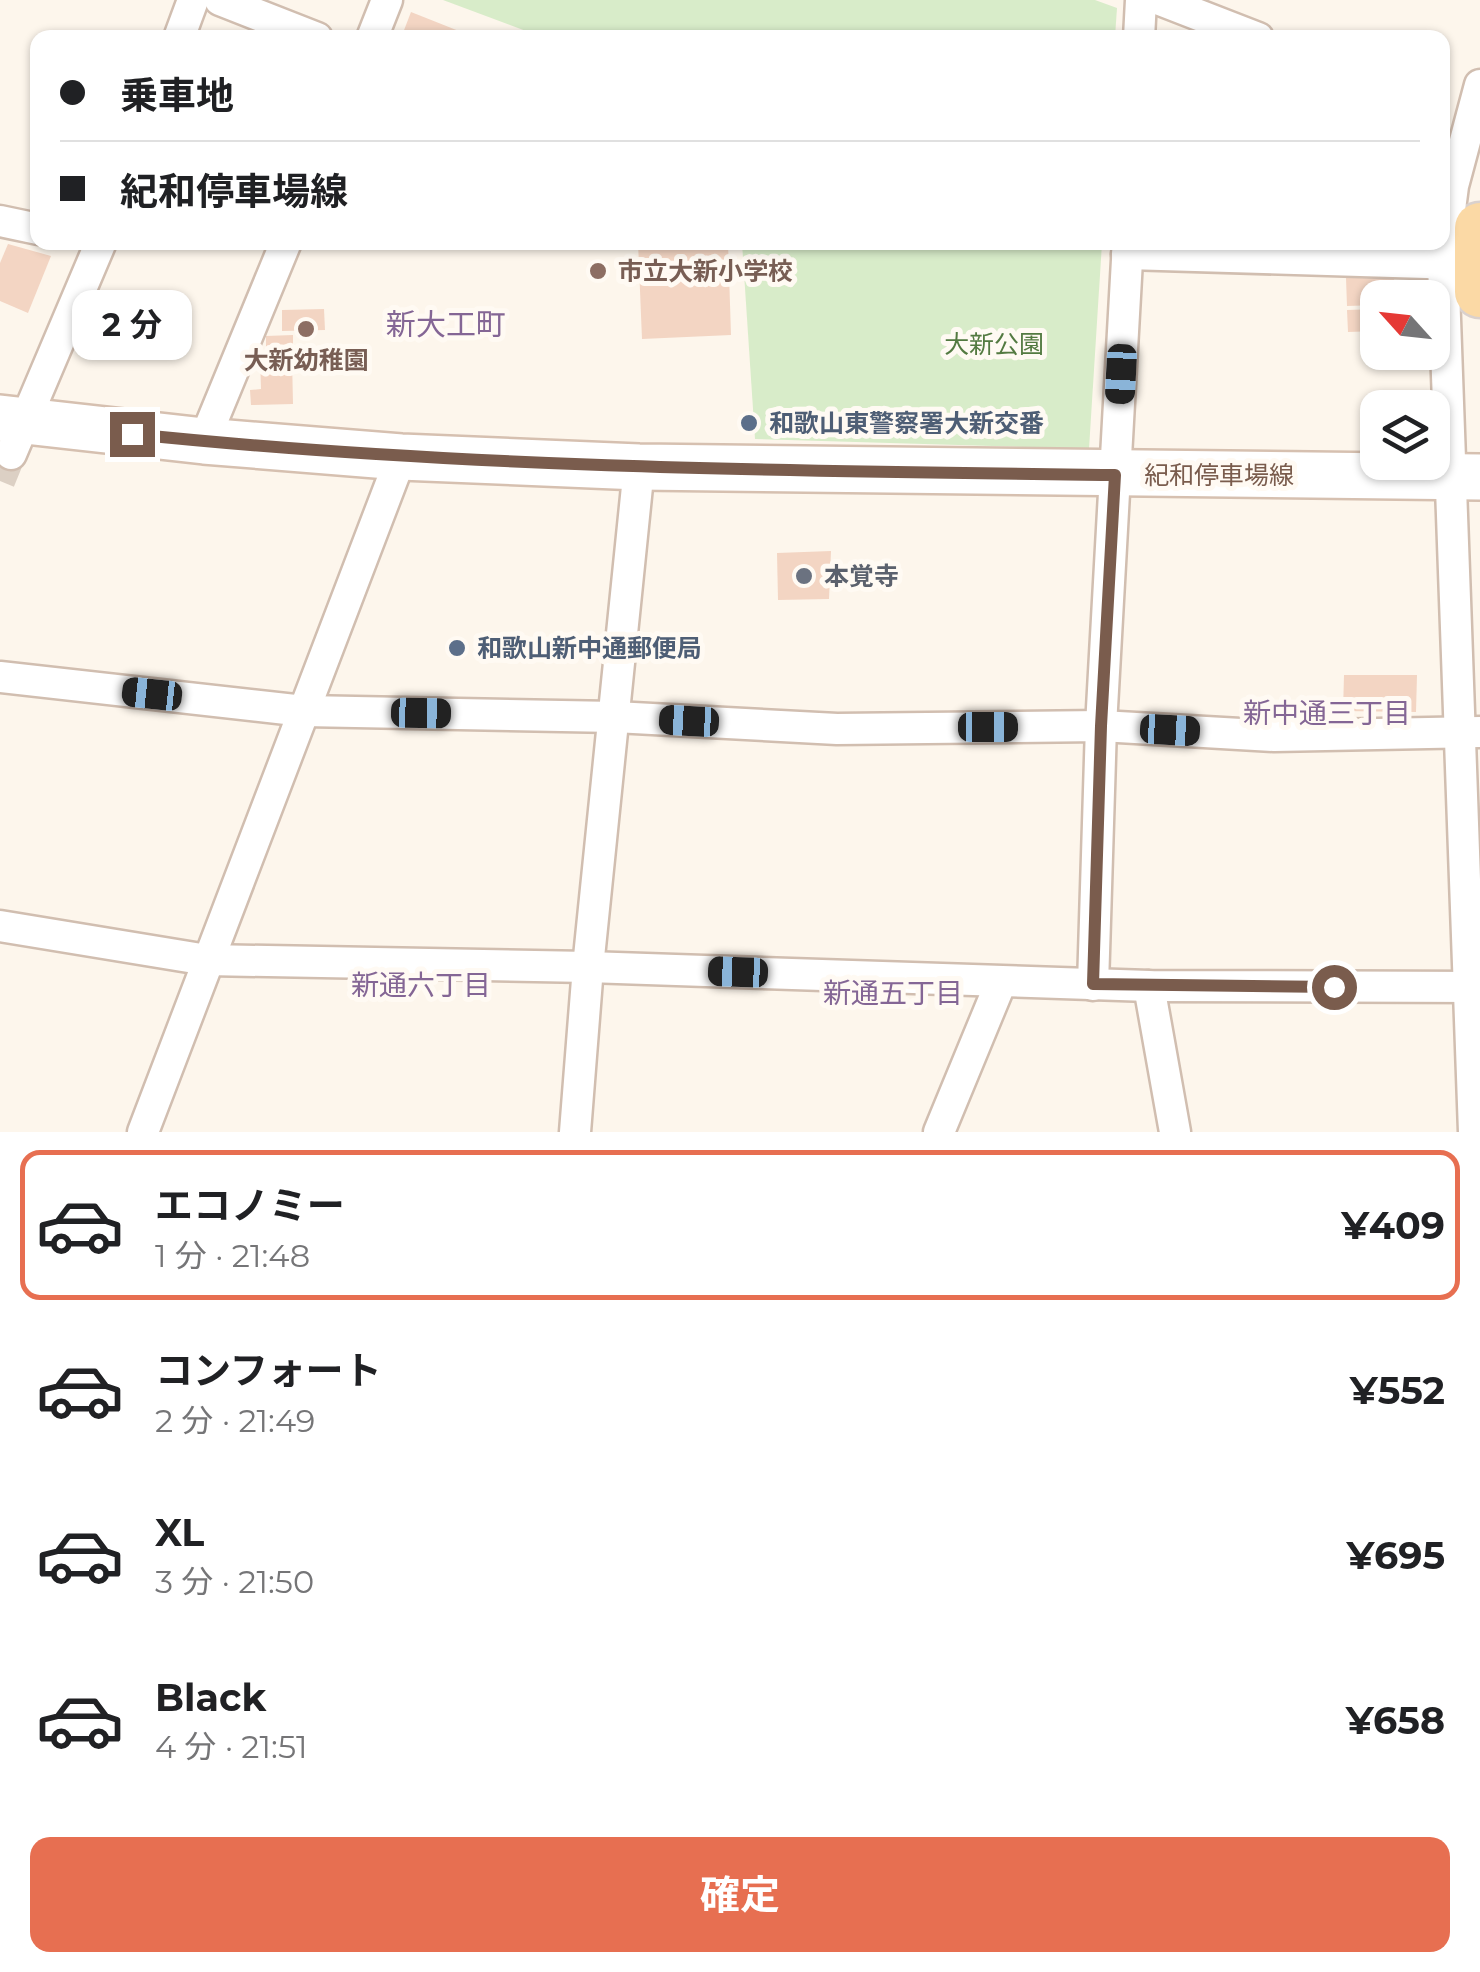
<!DOCTYPE html>
<html lang="ja">
<meta charset="utf-8">
<style>
:root{--surface:#fff;--page:#f6f6f6;--text:#202124;--muted:#757577;--line:#e0e0e0;--accent:#e76f51}
body{margin:0;font-family:Montserrat,"Noto Sans JP",sans-serif;background:var(--page);color:var(--text);height:100vh;display:flex;flex-direction:column;font-size:38px;white-space:nowrap}
*{box-sizing:border-box;margin:0}
p{font-size:32px;color:var(--muted)}
.icon{flex:none;width:55px;height:55px;fill:none;stroke:currentColor;stroke-width:2;stroke-linecap:round;stroke-linejoin:round}
.map{position:relative;height:1132px;overflow:hidden}
.panel{display:flex;flex-direction:column;background:var(--surface);flex:1}
.panel>*{flex:none}
.banner{position:absolute;left:30px;top:30px;width:1420px;height:220px;border-radius:20px;box-shadow:0 2px 8px #0004;display:grid;align-content:center;height:220px;padding:0 30px;background:var(--surface)}
.needle{width:65px;rotate:297deg}
.buttons{position:absolute;left:1360px;top:280px;display:grid;gap:20px}
.buttons a{display:grid;place-items:center;width:90px;height:90px;border-radius:20px;background:var(--surface);box-shadow:0 2px 8px #0004;font-size:50px}
.end{position:absolute;width:45px;height:45px;margin:-22px;border:12px solid #7a5c4d;background:#fff;box-shadow:0 0 0 5px #fff}
.from{border-radius:50%}
.bubble{position:absolute;height:70px;border-radius:20px;background:var(--surface);box-shadow:0 2px 8px #0004;font-size:32px;font-weight:700;line-height:70px;text-align:center}
.car{position:absolute;width:30px;height:60px;margin:-30px -15px;border-radius:12px;box-shadow:0 0 8px 2px #0007;background:linear-gradient(#222 24%,#8ab4d8 0 40%,#222 0 76%,#8ab4d8 0 86%,#222 0)}
.banner b{display:flex;align-items:center;gap:35px;height:95px;font-size:38px}
.banner b+b{border-top:2px solid var(--line)}
.banner i{width:25px;height:25px;background:var(--text)}
ul{padding:18px 0 0;list-style:none}
li{display:flex;align-items:center;gap:30px;height:150px;margin:0 20px 15px;padding:0 10px;border:5px solid transparent;border-radius:20px}
li div{flex:1}
li b{display:block;font-size:38px}
li em{font-style:normal;font-weight:700}
li.active{border-color:var(--accent)}
li>.icon{width:90px;height:90px;stroke-width:1.5}
.cta{display:flex;gap:20px;margin-top:auto;padding:20px 30px}
.cta a{flex:1;height:115px;border-radius:20px;background:var(--accent);color:#fff;font-size:40px;font-weight:700;line-height:115px;text-align:center}
.map>svg:first-child{display:block}
</style>
<div class="map">
<svg width="1480" height="1132" viewBox="0 0 1480 1132">
<rect width="100%" height="100%" fill="#fdf6ec"/>
<g fill="#d8ecc9">
<polygon points="443,0 1095,0 1117,8 1115,37 542,37"/>
<polygon points="742,243 1102,243 1089,449 755,439"/>
</g>
<g fill="#f3d5c3">
<polygon points="411,12 474,37 474,38 401,38"/>
<polygon points="638,242 728,242 731,335 642,339"/>
<polygon points="8,244 51,256 28,313 0,301 0,263"/>
<polygon points="1394,277 1395,298 1378,298 1378,305 1347,306 1346,278"/>
<polygon points="324,309 325,330 282,331 282,310"/>
<polygon points="1378,309 1378,331 1348,332 1347,310"/>
<polygon points="293,335 293,349 266,349 266,336"/>
<polygon points="260,358 292,358 293,404 251,405 250,390 261,389"/>
<polygon points="831,551 829,599 778,600 777,553"/>
<polygon points="1344,675 1417,675 1416,712 1343,711"/>
</g>
<g fill="none" stroke-linecap="round" stroke-linejoin="round">
<polyline stroke="#dcd0c4" stroke-width="30" stroke-dasharray="30 15" stroke-linecap="butt" points="0,481 11,454"/>
<g stroke="#d1beb0" stroke-width="35">
<g id="street">
<polyline points="220,0 317,38"/>
<polyline points="1160,0 1258,38"/>
<polyline points="179,38 193,0"/>
<polyline points="372,38 387,0"/>
<polyline points="1139,38 1141,0"/>
<polyline points="0,221 38,229"/>
<polyline points="1127,254 1459,264"/>
<polyline points="204,441 286,242"/>
<polyline points="11,454 101,242"/>
<polyline points="0,677 304,711 615,717 837,729 1101,726 1274,736 1480,732"/>
<polyline points="0,926 207,960 588,967 1149,986 1480,987"/>
<polyline points="1093,985 1101,726 1128,242"/>
<polyline points="1149,986 1175,1132"/>
<polyline points="143,1132 401,457"/>
<polyline points="575,1132 588,967 639,467"/>
<polyline points="939,1132 1001,982"/>
<polyline points="1474,1132 1443,263 1453,186 1480,85"/>
</g>
</g>
<g stroke="#d6c0b0" stroke-width="50">
<polyline id="secondary" points="0,418 204,441 401,457 639,467 1480,477"/>
</g>
<g stroke="#dad1cd" stroke-width="55">
<polyline id="primary" points="1480,228 1480,292"/>
</g>
<use href="#street" stroke="#fff" stroke-width="30"/>
<use href="#secondary" stroke="#fff" stroke-width="45"/>
<use href="#primary" stroke="#fbd9a5" stroke-width="50"/>
</g>
<g fill="none" stroke-linecap="round" stroke-linejoin="round">
<path stroke="#7a5c4d" stroke-width="12" d="M132,434C459,468 787,471 1115,475L1101,726L1093,984L1334,987"/>
</g>
<g fill="#8d6e63" stroke="#fffaf3" stroke-width="4">
<circle cx="598" cy="271" r="10"/>
<circle cx="306" cy="329" r="10"/>
</g>
<g fill="#5c6f8a" stroke="#fffaf3" stroke-width="4">
<circle cx="749" cy="423" r="10"/>
<circle cx="457" cy="648" r="10"/>
</g>
<circle fill="#6b7280" stroke="#fffaf3" stroke-width="4" cx="804" cy="576" r="10"/>
<g text-anchor="middle" dominant-baseline="central" stroke-width="10" stroke-linejoin="round" paint-order="stroke">
<g font-size="25" font-weight="bold" fill="#785e54" stroke="#fffaf3" text-anchor="start">
<text x="618" y="271">市立大新小学校</text>
<text x="306" y="360" text-anchor="middle">大新幼稚園</text>
</g>
<g font-size="25" fill="#537a41" stroke="#fffaf3">
<text x="994" y="344">大新公園</text>
</g>
<g font-size="25" font-weight="bold" fill="#4e5e75" stroke="#fffaf3" text-anchor="start">
<text x="769" y="423">和歌山東警察署大新交番</text>
<text x="477" y="648">和歌山新中通郵便局</text>
</g>
<g font-size="25" fill="#7a5c4d" stroke="#fffaf3">
<text x="1219" y="475">紀和停車場線</text>
</g>
<g font-size="25" font-weight="bold" fill="#5b616d" stroke="#fffaf3" text-anchor="start">
<text x="824" y="576">本覚寺</text>
</g>
<g font-size="28" fill="#846695" stroke="#fffaf3">
<text x="1327" y="713">新中通三丁目</text>
<text x="421" y="985">新通六丁目</text>
<text x="893" y="993">新通五丁目</text>
</g>
<g font-size="30" fill="#846695" stroke="#fffaf3">
<text x="446" y="324">新大工町</text>
</g>
</g>
</svg>
<div class="buttons">
<a><svg class="needle" viewBox="-14 -14 28 28"><path d="M0-13l5 13h-10z" fill="#e53935"/><path d="M0 13l5-13h-10z" fill="#757577"/></svg></a>
<a><svg class="icon" aria-label="layers" viewBox="0 0 24 24"><path d="M12 4l9 5-9 5-9-5zM3 14l9 5 9-5"/></svg></a>
</div>
<i class="end from" style="left:1334px;top:987px"></i>
<i class="end" style="left:132px;top:434px"></i>
<div class="bubble" style="left:72px;top:290px;width:120px">2 分</div>
<i class="car" style="left:1121px;top:374px;rotate:183deg"></i>
<i class="car" style="left:152px;top:694px;rotate:276deg"></i>
<i class="car" style="left:421px;top:713px;rotate:91deg"></i>
<i class="car" style="left:689px;top:721px;rotate:273deg"></i>
<i class="car" style="left:988px;top:727px;rotate:90deg"></i>
<i class="car" style="left:1170px;top:730px;rotate:93deg"></i>
<i class="car" style="left:738px;top:972px;rotate:272deg"></i>
<div class="banner">
<b><i class="from"></i>乗車地</b>
<b><i></i>紀和停車場線</b>
</div>
</div>
<section class="panel">
<ul>
<li class="active"><svg class="icon" aria-label="car" viewBox="0 0 24 24"><path d="M5 17H2v-5l4-1 3-4h7l3 4 3 1v5h-3M9 17h6M6 11h13"/><circle cx="7" cy="17" r="2"/><circle cx="17" cy="17" r="2"/></svg><div><b>エコノミー</b><p>1 分 · 21:48</p></div><em>¥409</em></li>
<li><svg class="icon" aria-label="car" viewBox="0 0 24 24"><path d="M5 17H2v-5l4-1 3-4h7l3 4 3 1v5h-3M9 17h6M6 11h13"/><circle cx="7" cy="17" r="2"/><circle cx="17" cy="17" r="2"/></svg><div><b>コンフォート</b><p>2 分 · 21:49</p></div><em>¥552</em></li>
<li><svg class="icon" aria-label="car" viewBox="0 0 24 24"><path d="M5 17H2v-5l4-1 3-4h7l3 4 3 1v5h-3M9 17h6M6 11h13"/><circle cx="7" cy="17" r="2"/><circle cx="17" cy="17" r="2"/></svg><div><b>XL</b><p>3 分 · 21:50</p></div><em>¥695</em></li>
<li><svg class="icon" aria-label="car" viewBox="0 0 24 24"><path d="M5 17H2v-5l4-1 3-4h7l3 4 3 1v5h-3M9 17h6M6 11h13"/><circle cx="7" cy="17" r="2"/><circle cx="17" cy="17" r="2"/></svg><div><b>Black</b><p>4 分 · 21:51</p></div><em>¥658</em></li>
</ul>
<div class="cta"><a>確定</a></div>
</section>
